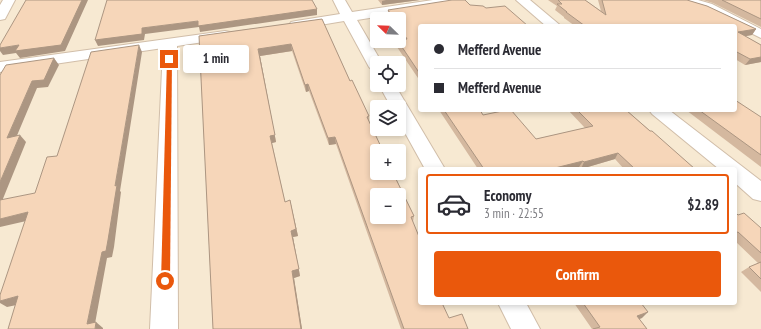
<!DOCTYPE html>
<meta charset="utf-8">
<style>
:root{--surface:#fff;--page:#f7f7f7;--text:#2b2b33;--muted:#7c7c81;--line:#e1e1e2;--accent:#ea580c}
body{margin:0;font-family:"PT Sans Narrow",sans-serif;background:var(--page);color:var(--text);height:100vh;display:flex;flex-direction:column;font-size:15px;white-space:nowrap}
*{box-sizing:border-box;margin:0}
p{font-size:13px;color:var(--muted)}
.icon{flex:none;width:22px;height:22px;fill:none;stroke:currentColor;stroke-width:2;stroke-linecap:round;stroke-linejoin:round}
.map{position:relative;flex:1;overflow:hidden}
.side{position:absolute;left:418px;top:167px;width:319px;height:138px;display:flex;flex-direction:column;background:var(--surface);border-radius:4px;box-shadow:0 2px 6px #0003}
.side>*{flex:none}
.hud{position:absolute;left:418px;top:24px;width:319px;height:88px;border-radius:4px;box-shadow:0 2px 6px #0003;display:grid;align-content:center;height:88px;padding:0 16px;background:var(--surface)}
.needle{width:26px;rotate:293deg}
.buttons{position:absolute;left:370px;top:12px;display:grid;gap:8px}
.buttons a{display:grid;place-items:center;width:36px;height:36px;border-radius:4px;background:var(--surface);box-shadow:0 2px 6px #0003;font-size:20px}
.end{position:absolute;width:18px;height:18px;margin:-9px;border:5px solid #ea580c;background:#fff;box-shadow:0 0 0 2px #fff}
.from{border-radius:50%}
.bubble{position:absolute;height:28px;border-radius:4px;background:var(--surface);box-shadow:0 2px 6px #0003;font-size:13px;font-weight:800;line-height:28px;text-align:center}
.hud b{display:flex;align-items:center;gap:14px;height:38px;font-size:15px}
.hud b+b{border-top:1px solid var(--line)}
.hud i{width:10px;height:10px;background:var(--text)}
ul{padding:7px 0 0;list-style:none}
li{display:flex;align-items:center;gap:12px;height:60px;margin:0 8px 6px;padding:0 8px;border:2px solid var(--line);border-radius:4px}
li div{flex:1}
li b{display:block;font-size:15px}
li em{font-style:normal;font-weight:800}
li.selected{border-color:var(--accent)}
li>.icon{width:36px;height:36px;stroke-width:1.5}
.primary-button{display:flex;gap:8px;margin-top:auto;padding:8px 16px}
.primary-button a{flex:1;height:46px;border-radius:4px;background:var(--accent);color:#fff;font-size:16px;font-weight:800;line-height:46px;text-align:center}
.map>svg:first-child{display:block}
</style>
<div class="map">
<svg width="761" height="329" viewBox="0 0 761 329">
<rect width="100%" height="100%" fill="#fef6e4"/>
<path fill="#f7e9d2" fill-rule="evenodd" d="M0,0H761V329H0ZM377,19H399V41H377ZM420,26H735V110H420ZM377,63H399V85H377ZM377,107H399V129H377ZM377,151H399V173H377ZM420,169H735V303H420ZM377,195H399V217H377Z"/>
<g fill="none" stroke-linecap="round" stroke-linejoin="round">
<g stroke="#d1bea9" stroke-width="2">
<g id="street">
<polygon points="3,0 15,0 5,19 0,20 0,5"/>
<polygon points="333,0 345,0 352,12 433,0 463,0 461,3 457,4 357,20 382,63 377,63 377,72 372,70 369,67 344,21 296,29 291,28 289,25 291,22 296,21 340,14"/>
<polygon points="516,0 530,0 561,26 546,26"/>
<polygon points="678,0 698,0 712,4 761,29 761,38 704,10 680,3"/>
<polygon points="225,31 230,32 232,35 230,38 177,46 178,329 150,329 163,48 0,72 0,62"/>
<polygon points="379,85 395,85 445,169 425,169 399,122 399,107 391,107"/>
<polygon points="649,110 669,110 761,181 761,201 753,199 735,183 735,169 719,169 652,114"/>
<polygon points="498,303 526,303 540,329 511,329"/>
</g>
</g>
<use href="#street" fill="#fff" fill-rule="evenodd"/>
</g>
<g fill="#d4b89f">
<polygon points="378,0 420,0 382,5"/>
<polygon points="548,0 585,0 601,11 598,0 687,0 707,6 756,29 752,35 745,36 761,45 761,62 745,65 735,59 735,26 575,26 564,18 564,17 555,10 557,6"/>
<polygon points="703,0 761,0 761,27 713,3"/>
<polygon points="388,10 420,26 420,81 397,47 397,41 404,40 399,32 399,19 390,19 388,16"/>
<polygon points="322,19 350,81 369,116 369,122 414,216 413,222 420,303 449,318 468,329 401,329 336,144 329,145 309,91 306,92 292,51 260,56 276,142 272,143 285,202 290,200 298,236 293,237 300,276 294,278 302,329 213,329 199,36"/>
<polygon points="439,110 480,110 483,115 536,139 585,128 568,110 626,110 695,169 624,169 615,159 581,169 579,167 572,169 478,169"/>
<polygon points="686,110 735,110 761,117 761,167"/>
<polygon points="735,212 738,215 761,228 761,292 741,272 749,267 758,263 735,241"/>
<polygon points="574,303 641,303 642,318 639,319 647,329 592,329"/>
</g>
<g fill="#ac9682">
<polygon points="82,0 88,0 65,51 20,58 16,53 3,55 0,51 0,48 19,45"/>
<polygon points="386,0 420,0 382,5 382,1"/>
<polygon points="317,9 317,15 200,32 199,27 145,34 144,40 98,46 95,40 142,28 198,21"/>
<polygon points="756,29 752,35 735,38 738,32"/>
<polygon points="291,44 292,51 260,56 276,142 272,143 270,136 258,49"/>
<polygon points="139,45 142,52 120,191 121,192 114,247 112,257 107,258 94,329 87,324 115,186"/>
<polygon points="761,57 761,62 745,65 750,59"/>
<polygon points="54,58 59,65 48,87 37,88 13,145 7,138 32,81"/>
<polygon points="308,84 309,91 306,92 305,85"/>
<polygon points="20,135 26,142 0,206 0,182"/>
<polygon points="335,137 336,144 329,145 328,138"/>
<polygon points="618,153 615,159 581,169 584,162"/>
<polygon points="583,161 579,167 572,169 551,169"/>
<polygon points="290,200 298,236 293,237 300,276 294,278 302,329 301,329 292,271"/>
<polygon points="28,212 35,219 0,227 0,219"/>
<polygon points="18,296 26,303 7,307 0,303 0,301"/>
<polygon points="648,312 642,318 631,322 637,316"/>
<polygon points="96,322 103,328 103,329 95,329"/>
</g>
<g fill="#f6d6b9" stroke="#ac9682" fill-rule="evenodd">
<polygon points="26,0 82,0 61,45 15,51 19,45 0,48 0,45"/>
<polygon points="107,0 312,0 317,9 198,26 198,21 142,28 142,34 95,40"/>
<polygon points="452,0 465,0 470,5 483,6 486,8 505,6 528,26 420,26 420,74 398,41 407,39 399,26 399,19 394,19 388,10"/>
<polygon points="558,0 585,0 606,15 602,0 687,0 707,6 756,29 738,32 761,45 761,57 750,59 735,51 735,26 585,26 566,12 567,12 557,4 562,4"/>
<polygon points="722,0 761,0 761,19"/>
<path d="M322,19L350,81L352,80L369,116L367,117L383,151H377V173H393L414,216L411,217L420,239V303H442L449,318L462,314L468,329H404L335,137L328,138L308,84L305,85L291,44L258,49L275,135L270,136L285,202L290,200L296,229L291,231L299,269L292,271L301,329H213L199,36ZM377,195H399V217H377Z"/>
<polygon points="139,45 115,186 117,185 108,240 106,251 102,252 87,324 96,322 95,329 8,329 18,296 0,301 0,295 28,212 0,219 0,200 35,193 47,157 57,156 91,52"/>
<polygon points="54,58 44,80 32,81 7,138 20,135 0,182 0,75 6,65"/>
<polygon points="735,100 761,117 761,155 699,110 735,110"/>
<polygon points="444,110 480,110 483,115 507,110 511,110 536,139 593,126 577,110 626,110 650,131 652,131 695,169 635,169 618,153 584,162 583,161 551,169 484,169"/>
<polygon points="735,212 738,215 744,213 761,228 761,253 738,232 735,233"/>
<polygon points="761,262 761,279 749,267"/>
<polygon points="583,303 641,303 648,312 637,316 647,329 593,329 600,327"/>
</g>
<polygon fill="#ea580c" points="169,58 172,59 170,281 165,285 161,281 167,59"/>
</svg>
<div class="buttons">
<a><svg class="needle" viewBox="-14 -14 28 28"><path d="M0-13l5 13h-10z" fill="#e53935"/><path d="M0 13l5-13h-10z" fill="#7c7c81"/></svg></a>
<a><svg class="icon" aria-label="locate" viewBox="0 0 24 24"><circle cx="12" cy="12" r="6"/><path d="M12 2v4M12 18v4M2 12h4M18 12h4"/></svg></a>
<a><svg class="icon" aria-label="layers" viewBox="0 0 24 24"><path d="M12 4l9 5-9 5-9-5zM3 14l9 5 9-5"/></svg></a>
<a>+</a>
<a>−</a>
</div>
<i class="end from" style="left:165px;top:281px"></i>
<i class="end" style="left:169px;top:59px"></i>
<div class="bubble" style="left:183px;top:45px;width:66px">1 min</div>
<div class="hud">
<b><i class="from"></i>Mefferd Avenue</b>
<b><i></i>Mefferd Avenue</b>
</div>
<section class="side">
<ul>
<li class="selected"><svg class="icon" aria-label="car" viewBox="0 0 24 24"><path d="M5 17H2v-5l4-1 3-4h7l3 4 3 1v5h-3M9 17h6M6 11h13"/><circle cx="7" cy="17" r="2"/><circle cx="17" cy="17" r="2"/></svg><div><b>Economy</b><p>3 min · 22:55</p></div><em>$2.89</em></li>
</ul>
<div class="primary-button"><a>Confirm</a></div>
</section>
</div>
